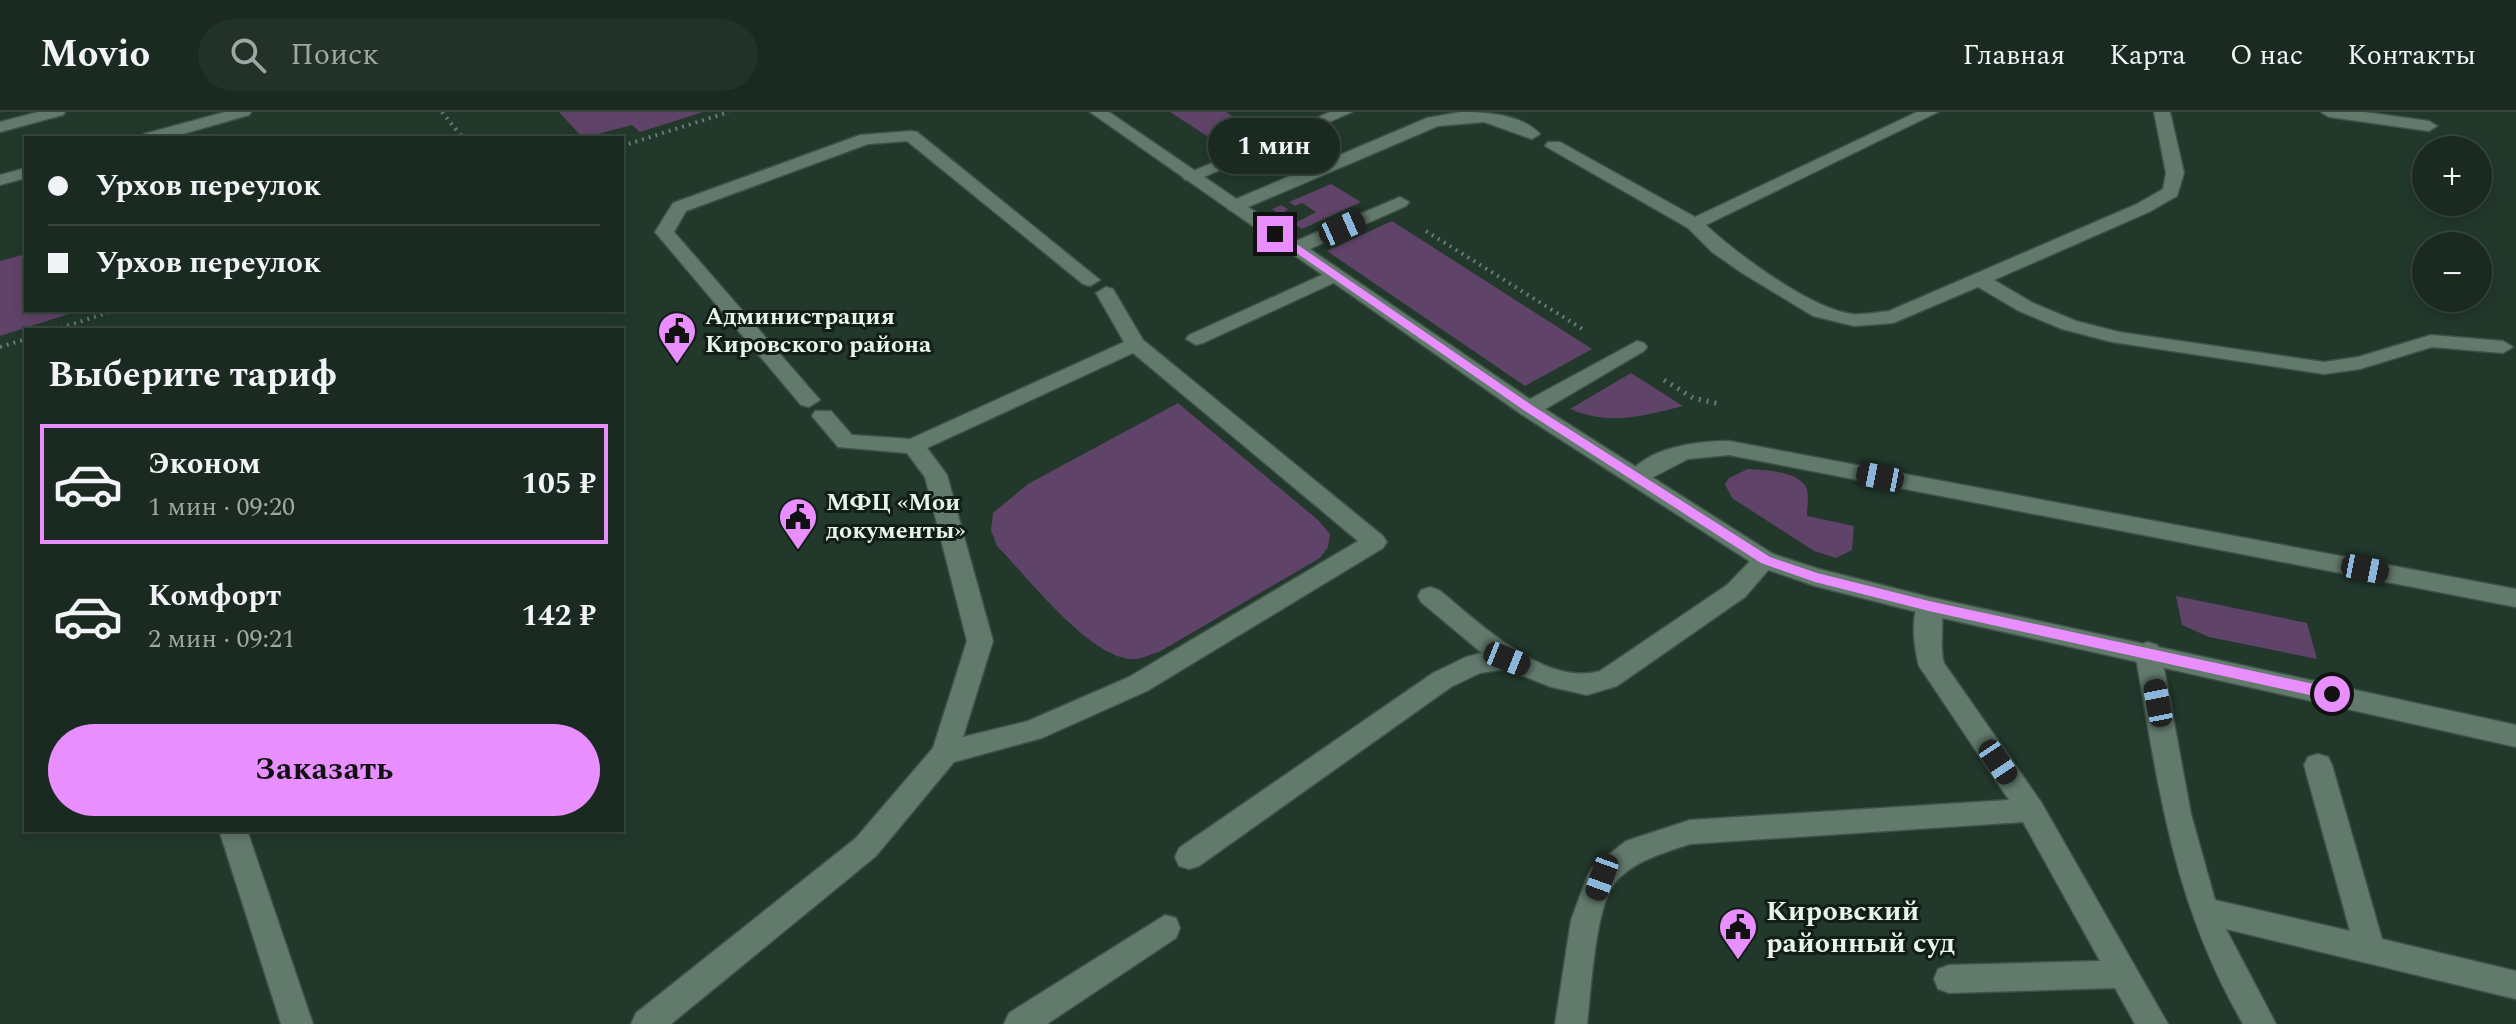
<!DOCTYPE html>
<html lang="ru">
<meta charset="utf-8">
<style>
:root{--surface:#1a2a20;--page:#233229;--text:#f1f3f6;--muted:#9fa7a5;--line:#38463e;--accent:#e88eff}
body{margin:0;font-family:Spectral,serif;background:var(--page);color:var(--text);height:100vh;display:flex;flex-direction:column;font-size:30px;white-space:nowrap}
*{box-sizing:border-box;margin:0}
p{font-size:26px;color:var(--muted)}
.icon{flex:none;width:44px;height:44px;fill:none;stroke:currentColor;stroke-width:2;stroke-linecap:round;stroke-linejoin:round}
.map{position:relative;flex:1;overflow:hidden}
.drawer{position:absolute;left:24px;top:216px;width:600px;height:504px;display:flex;flex-direction:column;background:var(--surface);border-radius:0px;box-shadow:0 4px 12px #0003,0 0 0 2px var(--line)}
.drawer>*{flex:none}
.guide{position:absolute;left:24px;top:24px;width:600px;height:176px;border-radius:0px;box-shadow:0 4px 12px #0003,0 0 0 2px var(--line);display:grid;align-content:center;height:176px;padding:0 24px;background:var(--surface)}
.fabs{position:absolute;left:2412px;top:24px;display:grid;gap:16px}
.fabs a{display:grid;place-items:center;width:80px;height:80px;border-radius:50%;background:var(--surface);box-shadow:0 4px 12px #0003,0 0 0 2px var(--line);font-size:40px}
.end{position:absolute;width:36px;height:36px;margin:-18px;border:10px solid #e88eff;background:#111;box-shadow:0 0 0 4px #111}
.from{border-radius:50%}
.bubble{position:absolute;height:56px;border-radius:28px;background:var(--surface);box-shadow:0 4px 12px #0003,0 0 0 2px var(--line);font-size:26px;font-weight:700;line-height:56px;text-align:center}
.car{position:absolute;width:24px;height:48px;margin:-24px -12px;border-radius:10px;box-shadow:0 0 6px 2px #0007;background:linear-gradient(#222 24%,#8ab4d8 0 40%,#222 0 76%,#8ab4d8 0 86%,#222 0)}
.guide b{display:flex;align-items:center;gap:28px;height:76px;font-size:30px}
.guide b+b{border-top:2px solid var(--line)}
.guide i{width:20px;height:20px;background:var(--text)}
ul{padding:0;list-style:none}
li{display:flex;align-items:center;gap:24px;height:120px;margin:0 16px 12px;padding:0 8px;border:4px solid transparent;border-radius:0px}
li div{flex:1}
li b{display:block;font-size:30px}
li em{font-style:normal;font-weight:700}
li.on{border-color:var(--accent)}
li>.icon{width:72px;height:72px;stroke-width:1.5}
h2{padding:0 24px;font-size:36px;line-height:96px}
.action{display:flex;gap:16px;margin-top:auto;padding:16px 24px}
.action a{flex:1;height:92px;border-radius:48px;background:var(--accent);color:#111;font-size:32px;font-weight:700;line-height:92px;text-align:center}
header{display:flex;align-items:center;gap:48px;box-sizing:border-box;height:112px;padding:0 40px;background:var(--surface);border-bottom:2px solid var(--line)}
header strong{font-size:38px}
nav{display:flex;gap:44px;margin-inline-start:auto;font-size:28px}
.search{width:560px;height:72px;background:var(--page);display:flex;align-items:center;gap:20px;box-sizing:border-box;padding:0 28px;border-radius:44px;color:var(--muted);font-size:30px}
.map>svg:first-child{display:block}
</style>
<header>
<strong>Movio</strong>
<div class="search"><svg class="icon" aria-label="search" viewBox="0 0 24 24"><circle cx="10" cy="10" r="6"/><path d="M15 15l6 6"/></svg>Поиск</div>
<nav><a>Главная</a><a>Карта</a><a>О нас</a><a>Контакты</a></nav>
</header>
<div class="map">
<svg width="2516" height="912" viewBox="0 0 2516 912">
<rect width="100%" height="100%" fill="#22382b"/>
<g fill="#604368">
<polygon points="559,0 703,0 640,20 632,13 583,26"/>
<polygon points="1170,0 1226,0 1243,11 1207,24"/>
<polygon points="1331,72 1361,90 1302,117 1272,97 1281,93 1288,97 1282,101 1297,110 1316,100 1302,91 1295,94 1289,90"/>
<polygon points="1392,109 1592,237 1525,274 1327,139"/>
<polygon points="26,142 26,198 81,198 0,224 0,149"/>
<path d="M1631,261L1683,294C1643,304 1610,314 1570,297Z"/>
<path d="M1178,291L1318,408L1330,422L1328,435L1320,446L1159,540C1151,542 1142,547 1135,547C1092,550 1026,463 997,434L991,418L993,401L1028,372Z"/>
<path d="M1748,357C1764,358 1802,359 1807,378C1809,386 1807,396 1807,404L1854,414L1852,438L1836,446L1814,439L1732,386L1725,372L1729,366Z"/>
<polygon points="2176,484 2307,511 2317,547 2209,525 2182,513"/>
</g>
<g fill="none" stroke-linecap="round" stroke-linejoin="round">
<g stroke="#3f5248" stroke-width="3">
<g id="service">
<polygon points="1330,0 1352,0 1197,68 1185,68 1182,64"/>
<path d="M1460,0C1486,0 1521,2 1540,22L1532,27L1484,10L1438,14L1241,98H1229L1226,94L1229,90L1427,6Z"/>
<path d="M1917,0H1938L1706,113C1737,142 1811,197 1852,202C1864,203 1878,200 1889,199L2137,92L2163,77L2166,61L2154,0H2170L2184,61L2177,84L2149,100L1994,168L2033,191L2076,209L2119,220L2324,250L2358,245L2431,223L2503,229L2513,235L2503,241L2432,235L2360,257L2324,262L2112,230L2062,217L2019,199L1978,175L1893,211L1854,214L1813,204L1742,161L1712,140L1688,116L1545,34L1548,30H1560L1695,105Z"/>
<polygon points="2321,0 2364,0 2429,9 2437,14 2429,19 2329,5"/>
<polygon points="911,19 917,20 1100,168 1090,174 1083,172 907,29 868,32 686,99 674,120 820,288 809,295 801,293 655,120 673,91 860,23"/>
<polygon points="1400,85 1409,90 1406,94 1303,140 1296,142 1287,136 1289,132"/>
<polygon points="1335,157 1345,163 1342,167 1203,231 1196,233 1186,227 1189,223"/>
<path d="M1106,175L1113,177L1143,228L1383,424L1387,430L1383,436L1147,579L1042,626L954,650L876,744L671,912H631L636,901L856,726L933,636L967,529L925,365L907,341L838,335L812,304L815,299H831L852,323L910,327L1124,230L1096,181ZM1133,241L1358,429L1129,565L1028,609L963,625L993,529L947,363L927,336Z"/>
<polygon points="1637,229 1644,231 1647,235 1644,239 1537,302 1521,302 1518,297 1521,292"/>
<path d="M1729,329L2516,477V495L1729,343L1688,347L1638,373L1630,370L1627,365C1646,335 1697,329 1729,329Z"/>
<path d="M1765,439L1773,442L1777,448L1745,485L1617,574L1587,583L1551,575L1506,557L1480,561L1451,575L1199,754L1189,757L1179,754L1175,745L1179,736L1433,561L1466,545L1482,541L1421,490L1418,484L1421,478L1430,475L1439,478C1479,510 1544,575 1600,559L1727,473L1757,442Z"/>
<path d="M1929,485L1938,488C1947,505 1938,531 1944,551L2041,690L2168,912H2135L2115,876L1949,881L1938,877L1934,867L1938,857L1949,853L2100,849L2023,710L1690,732C1664,741 1632,749 1614,772C1595,797 1591,879 1587,912H1555L1571,808L1587,765L1592,756L1626,729L1690,708L2009,688L1919,554C1914,535 1910,505 1920,488Z"/>
<path d="M2148,530L2157,533L2161,540L2191,702L2215,788L2350,819L2304,653L2308,645L2318,642L2328,645L2332,653L2382,827L2516,859V887L2226,817L2276,912H2243C2172,788 2159,677 2135,540L2139,533Z"/>
<polygon points="219,718 247,718 313,912 281,912"/>
<polygon points="1165,803 1176,806 1180,816 1176,826 1047,912 1004,912 1009,901"/>
</g>
</g>
<g stroke="#3f5248" stroke-width="3">
<polygon id="minor" points="1090,0 1109,0 1537,292 1773,442 1819,457 1929,485 2516,613 2516,635 1929,503 1815,474 1757,454 1521,302"/>
</g>
<g stroke="#3f5248" stroke-width="3">
<g id="tertiary">
<polygon points="38,0 65,0 63,3 0,20 0,10"/>
<polygon points="225,0 251,0 249,3 169,26 142,26 144,22"/>
<polygon points="26,56 26,66 0,73 0,63"/>
</g>
</g>
<g stroke="#687b70" stroke-width="4" stroke-dasharray="2 5" stroke-linecap="butt">
<polyline points="442,0 463,26"/>
<polyline points="622,34 729,0"/>
<polyline points="1426,119 1584,218"/>
<polyline points="54,218 116,198"/>
<polyline points="0,235 26,227"/>
</g>
<polyline stroke="#687b70" stroke-width="5" stroke-dasharray="2 6" stroke-linecap="butt" points="1664,268 1693,286 1720,292"/>
<use href="#service" fill="#627a6c" fill-rule="evenodd"/>
<use href="#minor" fill="#627a6c" fill-rule="evenodd"/>
<use href="#tertiary" fill="#627a6c" fill-rule="evenodd"/>
</g>
<polygon fill="#e88eff" points="1272,120 1279,120 1533,294 1770,445 1817,461 1929,489 2332,576 2339,582 2332,588 1929,499 1815,470 1761,451 1525,299 1272,124"/>
<defs>
<g id="civic-pin" transform="scale(2)"><path d="M0 17L-7.5 6A9.5 9.5 0 1 1 7.5 6Z" fill="#e88eff" stroke="#131d17"/><path d="M-.6-6.5H3V-4.5H.6V-3L4-1V1h2V6H-6V1h2V-1L-.6-3ZM-1.2 2.5V6h2.4V2.5Z" fill="#111"/></g>
</defs>
<g fill-rule="evenodd">
<use href="#civic-pin" x="677" y="219"/>
<use href="#civic-pin" x="798" y="405"/>
<use href="#civic-pin" x="1738" y="815"/>
</g>
<g text-anchor="middle" dominant-baseline="central" stroke-width="6" stroke-linejoin="round" paint-order="stroke">
<g font-size="24" font-weight="bold" fill="#e7f4ec" stroke="#131d17" text-anchor="start">
<text x="705" y="205">Администрация<tspan x="705" dy="28">Кировского района</tspan></text>
<text x="826" y="391">МФЦ «Мои<tspan x="826" dy="28">документы»</tspan></text>
</g>
<g font-size="28" font-weight="bold" fill="#e7f4ec" stroke="#131d17" text-anchor="start">
<text x="1766" y="799">Кировский<tspan x="1766" dy="32">районный суд</tspan></text>
</g>
</g>
</svg>
<div class="fabs">
<a>+</a>
<a>−</a>
</div>
<i class="end from" style="left:2332px;top:582px"></i>
<i class="end" style="left:1275px;top:122px"></i>
<div class="bubble" style="left:1208px;top:6px;width:132px">1 мин</div>
<i class="car" style="left:1342px;top:116px;rotate:66deg"></i>
<i class="car" style="left:1880px;top:365px;rotate:281deg"></i>
<i class="car" style="left:2365px;top:457px;rotate:101deg"></i>
<i class="car" style="left:1507px;top:547px;rotate:112deg"></i>
<i class="car" style="left:2158px;top:591px;rotate:349deg"></i>
<i class="car" style="left:1998px;top:650px;rotate:146deg"></i>
<i class="car" style="left:1602px;top:765px;rotate:200deg"></i>
<div class="guide">
<b><i class="from"></i>Урхов переулок</b>
<b><i></i>Урхов переулок</b>
</div>
<section class="drawer">
<h2>Выберите тариф</h2>
<ul>
<li class="on"><svg class="icon" aria-label="car" viewBox="0 0 24 24"><path d="M5 17H2v-5l4-1 3-4h7l3 4 3 1v5h-3M9 17h6M6 11h13"/><circle cx="7" cy="17" r="2"/><circle cx="17" cy="17" r="2"/></svg><div><b>Эконом</b><p>1 мин · 09:20</p></div><em>105 ₽</em></li>
<li><svg class="icon" aria-label="car" viewBox="0 0 24 24"><path d="M5 17H2v-5l4-1 3-4h7l3 4 3 1v5h-3M9 17h6M6 11h13"/><circle cx="7" cy="17" r="2"/><circle cx="17" cy="17" r="2"/></svg><div><b>Комфорт</b><p>2 мин · 09:21</p></div><em>142 ₽</em></li>
</ul>
<div class="action"><a>Заказать</a></div>
</section>
</div>
